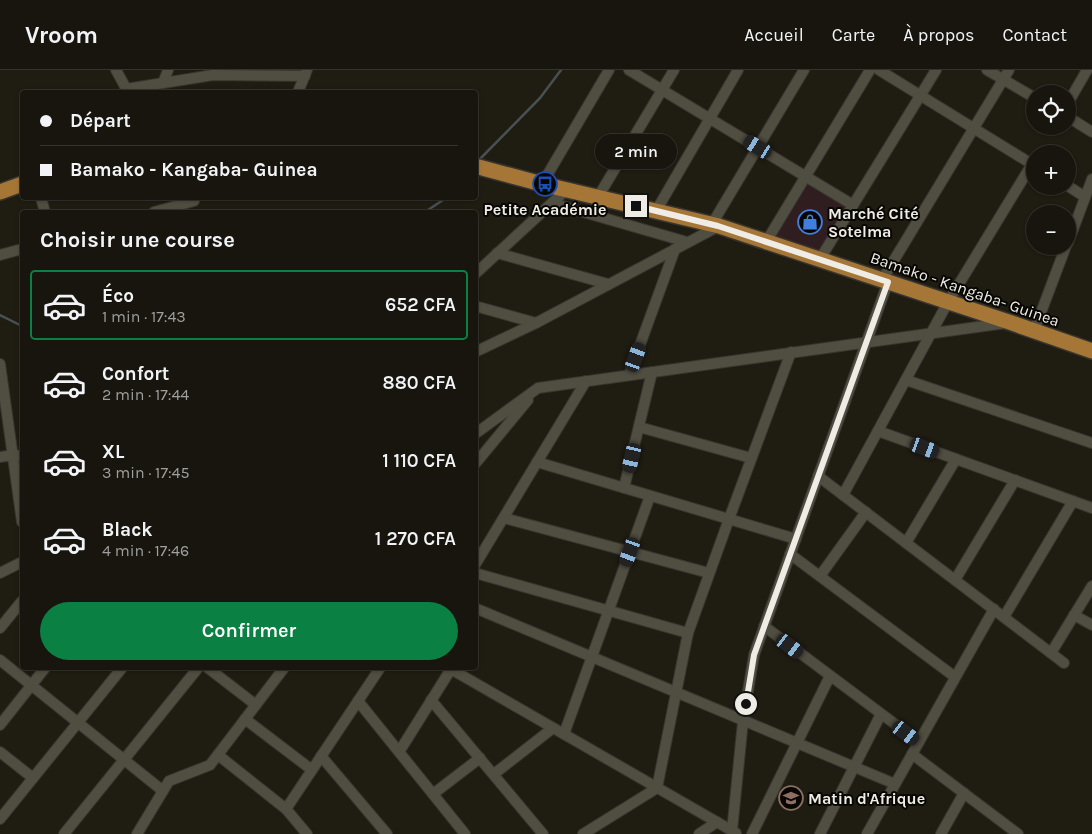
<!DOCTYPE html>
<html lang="fr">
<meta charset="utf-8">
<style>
:root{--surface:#17150e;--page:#24221c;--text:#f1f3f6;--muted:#9e9f9e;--line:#36342e;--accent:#0b8043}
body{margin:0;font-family:Karla,sans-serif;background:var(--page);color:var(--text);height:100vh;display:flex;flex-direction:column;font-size:19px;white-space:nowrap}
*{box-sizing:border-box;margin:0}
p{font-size:16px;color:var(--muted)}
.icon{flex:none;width:28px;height:28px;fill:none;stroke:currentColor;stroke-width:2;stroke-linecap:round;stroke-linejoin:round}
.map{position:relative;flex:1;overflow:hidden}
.drawer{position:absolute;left:20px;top:140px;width:458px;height:460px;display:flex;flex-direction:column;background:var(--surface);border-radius:5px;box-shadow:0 1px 4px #0004,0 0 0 1px var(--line)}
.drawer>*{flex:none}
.hud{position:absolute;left:20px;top:20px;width:458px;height:110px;border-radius:5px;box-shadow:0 1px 4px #0004,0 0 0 1px var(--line);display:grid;align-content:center;height:110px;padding:0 20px;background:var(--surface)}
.tools{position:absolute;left:1026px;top:15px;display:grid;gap:10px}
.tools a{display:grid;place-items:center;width:50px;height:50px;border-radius:50%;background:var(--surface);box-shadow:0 1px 4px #0004,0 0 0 1px var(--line);font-size:25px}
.end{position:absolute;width:22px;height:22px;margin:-11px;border:6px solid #efece6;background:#111;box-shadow:0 0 0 2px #111}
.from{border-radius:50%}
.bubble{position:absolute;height:35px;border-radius:18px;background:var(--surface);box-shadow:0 1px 4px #0004,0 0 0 1px var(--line);font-size:16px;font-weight:600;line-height:35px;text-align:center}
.car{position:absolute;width:15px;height:30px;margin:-15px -8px;border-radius:6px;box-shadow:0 0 4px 1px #0007;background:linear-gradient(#222 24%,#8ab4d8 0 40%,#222 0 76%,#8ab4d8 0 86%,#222 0)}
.hud b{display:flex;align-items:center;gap:18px;height:48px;font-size:19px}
.hud b+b{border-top:1px solid var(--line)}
.hud i{width:12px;height:12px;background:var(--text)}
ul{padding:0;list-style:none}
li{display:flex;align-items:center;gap:15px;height:70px;margin:0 10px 8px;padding:0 10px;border:2px solid transparent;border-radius:5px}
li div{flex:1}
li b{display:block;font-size:19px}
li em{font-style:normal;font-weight:600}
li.active{border-color:var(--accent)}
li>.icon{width:45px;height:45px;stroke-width:1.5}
h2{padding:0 20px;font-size:22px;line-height:60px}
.action{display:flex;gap:10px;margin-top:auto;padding:10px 20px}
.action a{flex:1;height:58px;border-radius:30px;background:var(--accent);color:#fff;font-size:20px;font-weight:600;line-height:58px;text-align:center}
header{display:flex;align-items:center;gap:30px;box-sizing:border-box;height:70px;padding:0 25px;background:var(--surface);border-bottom:1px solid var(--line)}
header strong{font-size:24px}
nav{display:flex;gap:28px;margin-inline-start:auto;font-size:18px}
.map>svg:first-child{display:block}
</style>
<header>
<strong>Vroom</strong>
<nav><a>Accueil</a><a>Carte</a><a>À propos</a><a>Contact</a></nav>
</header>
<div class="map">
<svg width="1092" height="764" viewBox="0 0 1092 764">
<rect width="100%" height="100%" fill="#1f1c12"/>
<polygon fill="#301d1f" points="805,113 848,137 821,182 773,167"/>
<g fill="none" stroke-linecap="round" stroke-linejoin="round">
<g stroke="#485053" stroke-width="2.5">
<polyline points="478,91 540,28 561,0"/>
<polyline points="425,142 446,128"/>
<polyline points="0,245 22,256"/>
</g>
<g stroke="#37352f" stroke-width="12">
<g id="street">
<polyline points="116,0 128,22"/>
<polyline points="629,0 853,135"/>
<polyline points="879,0 1035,96"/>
<polyline points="987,0 1035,28"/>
<polyline points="163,13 168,0"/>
<polyline points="126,19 213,5 305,6"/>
<polyline points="298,22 307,0"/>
<polyline points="1068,33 1087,0"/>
<polyline points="1068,47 1092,62"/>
<polyline points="542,114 609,0"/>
<polyline points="1068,116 1085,127"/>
<polyline points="598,127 674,0"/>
<polyline points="41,128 45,142"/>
<polyline points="552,133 687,172"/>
<polyline points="656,141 738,0"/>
<polyline points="154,142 194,131"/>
<polyline points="712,154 804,0"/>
<polyline points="766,172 870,0"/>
<polyline points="1068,173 1092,109"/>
<polyline points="497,183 608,214"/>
<polyline points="0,185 22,179"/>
<polyline points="820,189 936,0"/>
<polyline points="475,204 566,120"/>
<polyline points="882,210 1009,0"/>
<polyline points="475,236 536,253"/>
<polyline points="1034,261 1066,176"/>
<polyline points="475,282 536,253 719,156"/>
<polyline points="0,294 22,452"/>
<polyline points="629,305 675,179"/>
<polyline points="906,310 1092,373"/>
<polyline points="639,357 751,388"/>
<polyline points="878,361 1092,438"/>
<polyline points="475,364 538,318 1006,253"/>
<polyline points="0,387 13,385 22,386"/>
<polyline points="537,392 796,469"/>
<polyline points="475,394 528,330"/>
<polyline points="818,406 1064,593"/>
<polyline points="624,418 652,302"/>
<polyline points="843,425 948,232 1032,94"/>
<polyline points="504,448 709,503"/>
<polyline points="906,473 956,389"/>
<polyline points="790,484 955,607"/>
<polyline points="475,495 586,311"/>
<polyline points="0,503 22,492"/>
<polyline points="475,503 688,563"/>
<polyline points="820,506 866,442"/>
<polyline points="955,510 1015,410"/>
<polyline points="475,538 895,714"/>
<polyline points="1074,545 1092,555"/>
<polyline points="1004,547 1073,431"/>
<polyline points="764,556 919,672"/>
<polyline points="0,558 22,531"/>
<polyline points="1051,583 1092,516"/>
<polyline points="0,590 163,721"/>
<polyline points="208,598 256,635"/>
<polyline points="449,598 736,763"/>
<polyline points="431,630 543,764"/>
<polyline points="358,631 465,764"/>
<polyline points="245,649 312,700"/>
<polyline points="0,655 45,598"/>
<polyline points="564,664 650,426"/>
<polyline points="0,682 33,708"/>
<polyline points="399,682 451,599"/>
<polyline points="912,684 1018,764"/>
<polyline points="218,685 286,739 307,764"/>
<polyline points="321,686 387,764"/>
<polyline points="494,704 553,658"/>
<polyline points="433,724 480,688"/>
<polyline points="286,739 380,598"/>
<polyline points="0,749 122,598"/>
<polyline points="732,761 743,651 754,585 888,212"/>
<polyline points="64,764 198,598"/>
<polyline points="137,764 169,711 210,695 284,598"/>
<polyline points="583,764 657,718 688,563 729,449 791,282"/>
<polyline points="699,764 717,752"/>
<polyline points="752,764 830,606"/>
<polyline points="820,764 881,644"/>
<polyline points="867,764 994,539"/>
<polyline points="941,764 964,723"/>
</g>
</g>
<g stroke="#37352f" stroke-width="18">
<g id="primary">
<polyline points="475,96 542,114 719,156 1009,252 1092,281"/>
<polyline points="0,122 22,114"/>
</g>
</g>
<use href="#street" stroke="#504d41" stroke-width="10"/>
<use href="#primary" stroke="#a67637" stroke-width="15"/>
</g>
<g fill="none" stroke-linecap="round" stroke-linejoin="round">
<polyline stroke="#efece6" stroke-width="6" points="636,136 718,156 888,212 754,585 746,634"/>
</g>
<defs>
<g id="bus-ring" transform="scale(1.25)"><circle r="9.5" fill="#080704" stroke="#1a4fb4" stroke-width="1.5"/><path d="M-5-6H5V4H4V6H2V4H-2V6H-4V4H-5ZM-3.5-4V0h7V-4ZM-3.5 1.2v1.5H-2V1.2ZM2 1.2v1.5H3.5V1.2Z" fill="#1a4fb4"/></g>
<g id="shop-ring" transform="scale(1.25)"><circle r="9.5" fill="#080704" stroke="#3f7fe0" stroke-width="1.5"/><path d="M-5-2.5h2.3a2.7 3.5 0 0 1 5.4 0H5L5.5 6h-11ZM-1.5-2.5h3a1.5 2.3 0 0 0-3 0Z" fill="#3f7fe0"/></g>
<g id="school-ring" transform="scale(1.25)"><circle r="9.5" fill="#080704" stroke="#8d6e63" stroke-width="1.5"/><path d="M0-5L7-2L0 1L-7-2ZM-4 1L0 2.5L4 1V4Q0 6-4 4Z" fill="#8d6e63"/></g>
</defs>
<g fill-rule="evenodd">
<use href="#bus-ring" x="545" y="114"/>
<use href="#shop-ring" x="810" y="152"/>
<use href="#school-ring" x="791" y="728"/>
</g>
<g text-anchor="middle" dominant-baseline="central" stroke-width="4" stroke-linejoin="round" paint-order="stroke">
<g font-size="16" font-weight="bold" fill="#efece6" stroke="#080704" text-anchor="start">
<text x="545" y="139" text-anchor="middle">Petite Académie</text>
<text x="828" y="143">Marché Cité<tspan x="828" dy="18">Sotelma</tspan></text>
<text x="808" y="728">Matin d'Afrique</text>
</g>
<g font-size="16" fill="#efece6" stroke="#080704">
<text transform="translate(965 219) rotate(19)">Bamako - Kangaba- Guinea</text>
</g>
</g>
</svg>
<div class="tools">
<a><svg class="icon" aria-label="locate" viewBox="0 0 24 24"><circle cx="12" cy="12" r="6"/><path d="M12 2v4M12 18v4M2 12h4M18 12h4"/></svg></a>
<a>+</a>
<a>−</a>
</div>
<i class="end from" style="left:746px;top:634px"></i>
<i class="end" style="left:636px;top:136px"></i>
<div class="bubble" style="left:595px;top:64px;width:82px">2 min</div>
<i class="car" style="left:758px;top:77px;rotate:301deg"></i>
<i class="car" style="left:636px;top:287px;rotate:20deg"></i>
<i class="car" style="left:925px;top:378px;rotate:110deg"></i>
<i class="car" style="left:632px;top:388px;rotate:193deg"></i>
<i class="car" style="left:630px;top:482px;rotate:200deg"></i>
<i class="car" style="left:790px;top:576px;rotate:127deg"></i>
<i class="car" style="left:906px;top:663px;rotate:127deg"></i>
<div class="hud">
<b><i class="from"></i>Départ</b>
<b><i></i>Bamako - Kangaba- Guinea</b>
</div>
<section class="drawer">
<h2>Choisir une course</h2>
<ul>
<li class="active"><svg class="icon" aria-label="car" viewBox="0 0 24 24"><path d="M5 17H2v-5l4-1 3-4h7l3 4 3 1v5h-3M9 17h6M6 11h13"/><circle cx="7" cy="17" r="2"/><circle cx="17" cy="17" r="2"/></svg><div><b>Éco</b><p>1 min · 17:43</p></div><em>652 CFA</em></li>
<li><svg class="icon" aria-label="car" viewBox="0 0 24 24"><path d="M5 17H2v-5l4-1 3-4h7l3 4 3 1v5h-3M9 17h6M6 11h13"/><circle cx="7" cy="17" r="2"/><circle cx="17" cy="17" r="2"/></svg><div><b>Confort</b><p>2 min · 17:44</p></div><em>880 CFA</em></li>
<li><svg class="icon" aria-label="car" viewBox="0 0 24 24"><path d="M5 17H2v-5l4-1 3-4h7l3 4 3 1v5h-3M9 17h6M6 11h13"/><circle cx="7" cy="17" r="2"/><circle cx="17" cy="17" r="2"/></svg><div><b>XL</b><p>3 min · 17:45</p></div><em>1 110 CFA</em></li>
<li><svg class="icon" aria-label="car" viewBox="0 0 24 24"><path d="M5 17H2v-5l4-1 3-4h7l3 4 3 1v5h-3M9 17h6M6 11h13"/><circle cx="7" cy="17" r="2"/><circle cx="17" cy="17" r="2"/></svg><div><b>Black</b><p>4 min · 17:46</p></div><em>1 270 CFA</em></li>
</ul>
<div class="action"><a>Confirmer</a></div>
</section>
</div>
